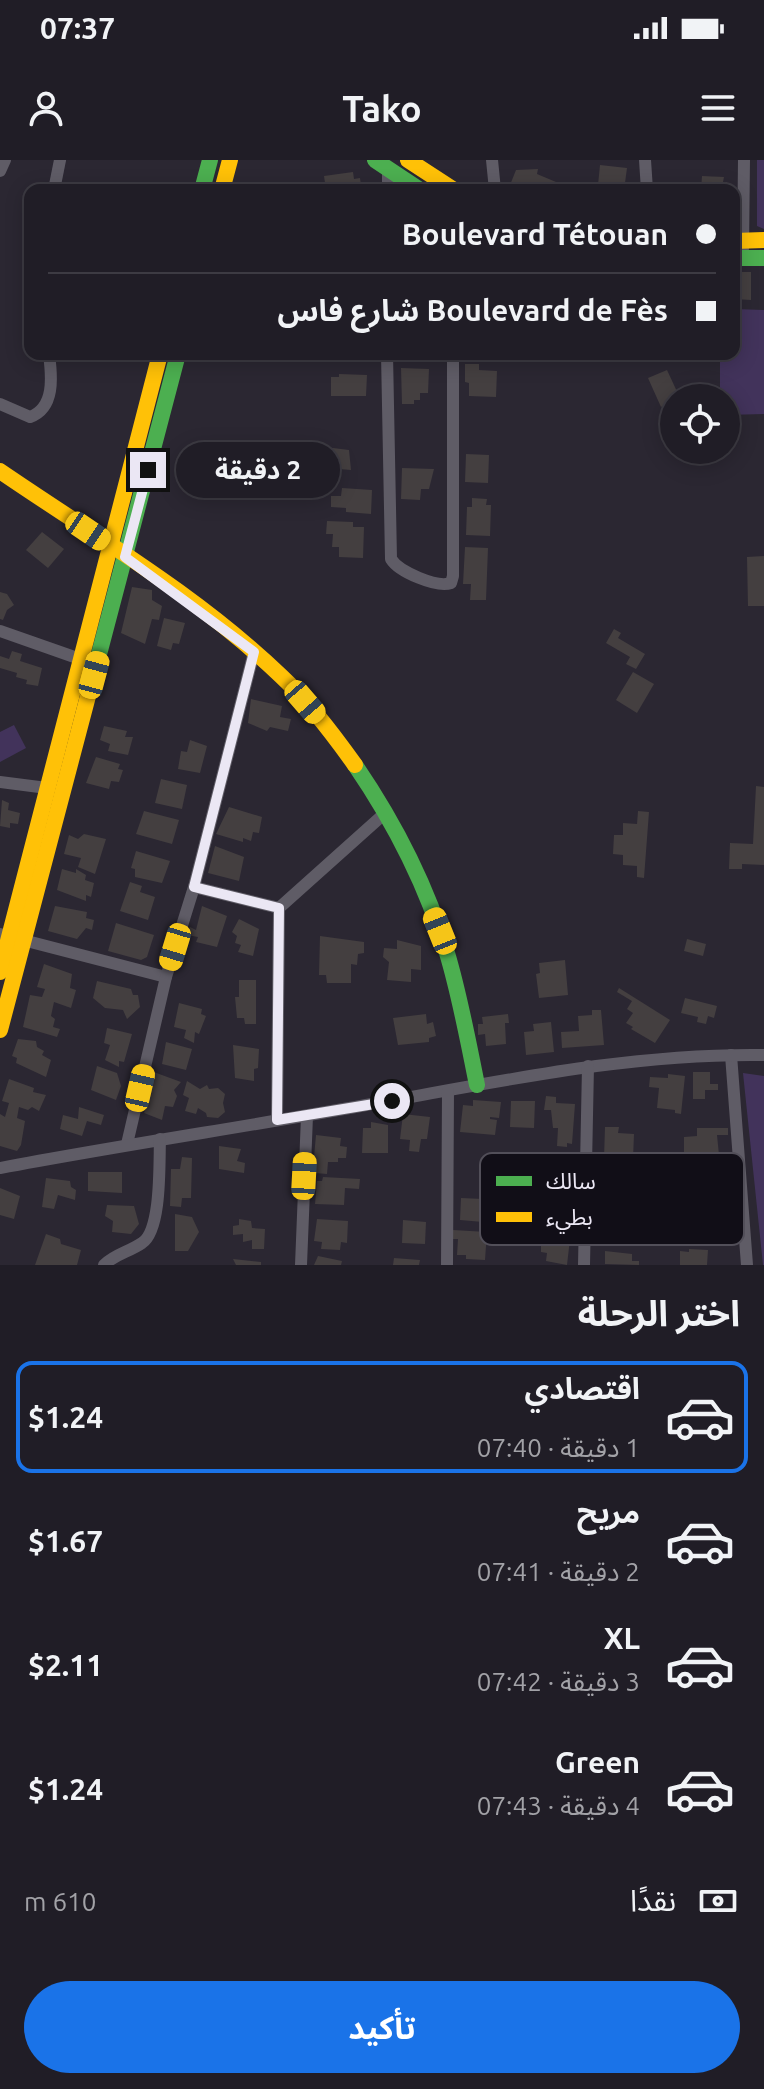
<!DOCTYPE html>
<html lang="ar">
<meta charset="utf-8">
<style>
:root{--surface:#201d26;--page:#28262e;--text:#f1f3f6;--muted:#a2a2a7;--line:#3d3b43;--accent:#1a73e8}
body{margin:0;font-family:Ubuntu,"Noto Sans Arabic",sans-serif;background:var(--page);color:var(--text);direction:rtl;height:100vh;display:flex;flex-direction:column;font-size:30px;white-space:nowrap}
*{box-sizing:border-box;margin:0}
p{font-size:26px;color:var(--muted)}
.icon{flex:none;width:44px;height:44px;fill:none;stroke:currentColor;stroke-width:2;stroke-linecap:round;stroke-linejoin:round}
.map{position:relative;height:1105px;overflow:hidden;direction:ltr}
.panel{display:flex;flex-direction:column;background:var(--surface);flex:1}
.panel>*{flex:none}
.top-card{position:absolute;left:24px;top:24px;width:716px;height:176px;border-radius:16px;box-shadow:0 4px 20px #0003,0 0 0 2px var(--line);direction:rtl;display:grid;align-content:center;height:176px;padding:0 24px;background:var(--surface)}
.tools{position:absolute;left:660px;top:224px;display:grid;gap:16px}
.tools a{display:grid;place-items:center;width:80px;height:80px;border-radius:50%;background:var(--surface);box-shadow:0 4px 20px #0003,0 0 0 2px var(--line);font-size:40px}
.end{position:absolute;width:36px;height:36px;margin:-18px;border:10px solid #ebe7f4;background:#111;box-shadow:0 0 0 4px #111}
.from{border-radius:50%}
.bubble{position:absolute;height:56px;border-radius:28px;background:var(--surface);box-shadow:0 4px 20px #0003,0 0 0 2px var(--line);font-size:26px;font-weight:700;line-height:56px;text-align:center;direction:rtl}
.car{position:absolute;width:24px;height:48px;margin:-24px -12px;border-radius:10px;box-shadow:0 0 6px 2px #0007;background:linear-gradient(#f5c518 24%,#345 0 40%,#f5c518 0 76%,#345 0 86%,#f5c518 0)}
.top-card b{display:flex;align-items:center;gap:28px;height:76px;font-size:30px}
.top-card b+b{border-top:2px solid var(--line)}
.top-card i{width:20px;height:20px;background:var(--text)}
ul{padding:0;list-style:none}
li{display:flex;align-items:center;gap:24px;height:112px;margin:0 16px 12px;padding:0 8px;border:4px solid transparent;border-radius:16px}
li div{flex:1}
li b{display:block;font-size:30px}
li em{font-style:normal;font-weight:700}
li.selected{border-color:var(--accent)}
li>.icon{width:72px;height:72px;stroke-width:1.5}
h2{padding:0 24px;font-size:36px;line-height:96px}
.pay{display:flex;align-items:center;gap:20px;height:88px;padding:0 24px;font-size:30px}
.pay p{margin-inline-start:auto}
.action{display:flex;gap:16px;margin-top:auto;padding:16px 24px}
.action a{flex:1;height:92px;border-radius:48px;background:var(--accent);color:#fff;font-size:32px;font-weight:700;line-height:92px;text-align:center}
.status{display:flex;justify-content:space-between;align-items:center;height:56px;padding:0 40px;background:var(--surface);direction:ltr}
.status svg{height:22px;fill:currentColor}
header{display:flex;justify-content:space-between;align-items:center;height:104px;padding:0 24px;background:var(--surface);font-size:36px;font-weight:700}
.map>svg:first-child{display:block}
</style>
<div class="status"><b>07:37</b><svg viewBox="0 0 49 12"><path d="M0 12V9h3v3zM5 12V6h3v6zM10 12V3h3v9zM15 12V0h3v12zM26 1h20v11H26zM47 4h2v5h-2z"/></svg></div>
<header><svg class="icon" aria-label="menu" viewBox="0 0 24 24"><path d="M4 6h16M4 12h16M4 18h16"/></svg>Tako<svg class="icon" aria-label="person" viewBox="0 0 24 24"><circle cx="12" cy="8" r="4"/><path d="M4 21q1-7 8-7t8 7"/></svg></header>
<div class="map">
<svg width="764" height="1105" viewBox="0 0 764 1105">
<rect width="100%" height="100%" fill="#2b2732"/>
<g fill="#42335b">
<polygon points="757,0 764,0 764,69 757,66"/>
<polygon points="734,149 764,150 764,254 726,255 726,238 720,238 720,194 734,194"/>
<polygon points="14,565 26,588 0,602 0,572"/>
<polygon points="743,913 764,916 764,1105 763,1105"/>
</g>
<g fill="#443f40">
<polygon points="600,5 627,8 625,23 630,23 629,30 610,30 610,27 598,25"/>
<polygon points="538,9 537,14 556,22 552,30 508,30 516,10"/>
<polygon points="353,12 354,19 360,18 361,25 365,24 366,30 326,30 324,16"/>
<polygon points="702,16 724,17 723,22 727,22 727,30 701,30"/>
<polygon points="734,112 751,112 751,140 734,139"/>
<rect x="341" y="194" width="25" height="6"/>
<polygon points="465,204 479,204 479,210 497,211 496,237 469,236 469,223 465,222"/>
<polygon points="401,208 429,209 428,233 420,233 420,240 414,240 414,244 402,244"/>
<polygon points="667,210 680,238 674,238 674,241 661,247 648,218"/>
<polygon points="339,214 367,215 366,236 331,236 331,217 339,217"/>
<polygon points="325,287 349,290 351,310 339,309 339,314 322,312"/>
<polygon points="466,294 489,295 488,323 465,322"/>
<polygon points="402,308 434,309 429,329 421,329 420,340 401,339"/>
<polygon points="342,328 372,330 371,354 346,352 346,348 331,347 331,336 341,336"/>
<polygon points="472,338 487,339 486,345 491,345 490,376 466,375 467,347 472,347"/>
<polygon points="327,361 353,362 353,367 364,367 363,398 339,397 339,387 332,387 333,374 326,374"/>
<polygon points="42,372 64,389 48,408 26,390"/>
<polygon points="465,387 488,388 486,440 470,440 471,424 463,424"/>
<polygon points="764,396 764,446 748,446 747,397"/>
<polygon points="132,427 152,430 152,440 162,446 159,460 152,459 145,484 121,473"/>
<polygon points="0,432 7,434 14,445 7,450 3,460 0,459"/>
<polygon points="164,458 185,463 179,484 173,483 171,490 157,486"/>
<polygon points="614,469 621,473 618,478 645,494 636,509 626,504 630,497 606,483"/>
<polygon points="12,491 22,494 20,501 42,508 38,526 26,524 27,520 16,517 17,513 0,508 0,496 9,499"/>
<polygon points="633,512 654,524 637,553 616,540"/>
<polygon points="251,539 282,546 280,557 291,559 288,571 270,567 267,571 248,563"/>
<polygon points="104,566 127,571 125,577 133,577 128,595 108,591 110,584 100,580"/>
<polygon points="190,580 207,586 200,613 178,609 181,591 187,592"/>
<polygon points="96,597 120,604 118,609 123,610 119,622 111,621 109,629 86,623"/>
<polygon points="161,619 187,625 182,649 155,643"/>
<polygon points="756,626 764,627 764,705 742,704 742,709 729,709 730,683 753,684"/>
<polygon points="2,640 9,643 8,650 20,653 18,664 10,663 10,668 0,666"/>
<polygon points="229,647 262,657 259,673 253,672 251,681 243,678 243,682 216,674"/>
<polygon points="144,651 179,660 172,684 136,674"/>
<polygon points="638,651 649,652 644,718 637,717 637,706 623,705 623,695 613,694 614,675 623,675 623,663 637,664"/>
<polygon points="84,674 106,679 95,714 78,707 81,698 64,694 69,675 78,679"/>
<polygon points="215,686 244,697 239,721 208,713"/>
<polygon points="136,691 170,701 162,723 135,717 135,709 131,708"/>
<polygon points="62,709 76,713 76,709 86,715 85,720 94,723 91,737 86,735 86,741 57,730"/>
<polygon points="130,722 142,726 140,732 155,737 148,760 120,751"/>
<polygon points="55,746 87,752 86,758 94,760 92,770 86,768 77,779 48,771"/>
<polygon points="202,746 227,756 217,787 196,782 198,777 187,775 190,767 196,770"/>
<polygon points="239,759 259,769 253,796 238,792 241,785 235,783 237,776 232,772"/>
<polygon points="116,763 154,775 147,797 141,800 108,791"/>
<polygon points="320,776 364,782 364,793 358,794 357,805 351,804 351,823 327,823 326,815 319,815"/>
<polygon points="687,779 706,784 703,796 684,791"/>
<polygon points="397,780 421,786 421,810 411,809 411,822 387,820 389,802 383,797 384,788 397,789"/>
<polygon points="565,800 568,835 539,838 536,814 540,813 539,803"/>
<polygon points="44,804 72,814 70,828 76,830 71,848 54,842 51,856 55,859 53,867 60,869 57,877 23,867 30,835 42,837 45,829 37,827"/>
<polygon points="239,820 256,820 256,864 245,864 244,858 237,858 235,837 239,837"/>
<polygon points="97,821 131,829 133,835 138,835 140,847 127,859 123,850 105,848 93,838"/>
<polygon points="619,828 670,860 655,883 631,869 633,867 626,863 633,853 627,849 632,841 617,832"/>
<polygon points="685,838 717,846 714,858 708,856 706,864 697,862 698,857 681,853"/>
<polygon points="179,843 202,849 201,854 206,856 199,874 195,872 194,883 184,878 186,870 174,867"/>
<polygon points="592,850 601,850 604,885 562,888 561,872 579,871 578,856 592,855"/>
<polygon points="426,854 427,864 433,862 436,876 429,878 429,882 398,885 393,858"/>
<polygon points="508,854 509,863 505,863 506,884 486,886 485,874 478,875 478,864 483,864 482,857"/>
<polygon points="551,862 554,892 526,895 524,872 534,871 533,864"/>
<polygon points="107,868 132,874 124,902 119,901 119,907 105,900 110,885 104,883"/>
<polygon points="18,879 36,881 37,887 44,891 42,895 51,900 46,917 16,903 17,898 12,896"/>
<polygon points="166,882 192,889 186,910 162,904"/>
<polygon points="233,885 259,889 258,908 254,909 254,921 235,918"/>
<polygon points="97,906 117,913 121,926 116,940 91,930"/>
<polygon points="151,911 181,922 174,930 177,936 173,947 165,946 162,960 144,953 149,940 143,939 147,927 151,927 147,918"/>
<polygon points="693,912 710,912 710,924 718,924 718,930 705,930 705,939 693,939"/>
<polygon points="668,914 685,916 681,954 675,953 675,950 657,948 659,928 649,927 650,917 668,918"/>
<polygon points="9,919 34,928 33,932 46,935 39,951 32,947 28,950 19,947 17,958 25,961 21,985 17,991 0,986 0,954 5,957 9,943 2,941"/>
<polygon points="187,921 200,929 207,925 209,929 218,928 225,934 223,943 225,952 218,958 207,957 206,953 198,948 196,954 185,951 189,938 183,935"/>
<polygon points="546,936 556,937 556,943 575,944 572,984 567,983 567,987 557,986 558,968 553,968 551,950 544,950"/>
<polygon points="473,940 501,942 499,958 490,957 490,959 497,960 495,975 460,972 463,945 473,946"/>
<polygon points="511,941 535,941 534,968 510,967"/>
<polygon points="79,947 104,955 101,965 87,961 82,976 60,969 63,955 78,959"/>
<polygon points="403,954 430,957 427,979 421,979 419,992 409,991 410,980 400,979"/>
<polygon points="371,962 388,965 388,993 362,993 363,968 371,968"/>
<polygon points="605,967 619,967 618,973 634,974 633,999 604,998"/>
<polygon points="697,968 728,968 728,975 717,975 721,1015 695,1015 695,1012 684,1012 684,977 697,976"/>
<polygon points="316,975 341,978 340,986 347,987 346,998 338,998 338,1002 328,1002 327,1014 315,1013 316,1008 313,1008"/>
<polygon points="219,986 241,989 237,1001 245,1003 244,1013 219,1009"/>
<polygon points="182,997 192,998 191,1038 182,1038 181,1047 170,1046 171,1009 180,1009"/>
<polygon points="88,1012 122,1012 122,1033 88,1031"/>
<polygon points="323,1017 360,1019 359,1029 345,1028 344,1045 315,1044 317,1021 322,1021"/>
<polygon points="46,1018 70,1021 71,1027 76,1030 75,1040 58,1035 54,1049 42,1047"/>
<polygon points="0,1028 20,1036 14,1059 0,1055"/>
<polygon points="461,1038 483,1039 483,1046 489,1047 489,1051 484,1051 483,1062 460,1060"/>
<polygon points="107,1045 134,1046 139,1064 131,1074 112,1072 113,1061 105,1056"/>
<polygon points="175,1054 192,1057 199,1072 188,1091 175,1091"/>
<polygon points="239,1059 251,1061 252,1068 265,1069 264,1089 252,1089 252,1080 243,1082 243,1074 233,1075 233,1066 239,1065"/>
<polygon points="317,1059 348,1061 347,1083 341,1082 340,1090 321,1089 322,1082 314,1081"/>
<polygon points="403,1060 426,1062 425,1084 402,1083"/>
<polygon points="453,1070 487,1072 485,1100 466,1099 466,1095 457,1095 458,1079 452,1079"/>
<polygon points="46,1074 60,1079 61,1084 81,1090 77,1105 35,1105"/>
<polygon points="547,1077 570,1079 567,1105 546,1101 547,1093 541,1092 541,1086 546,1086"/>
<polygon points="689,1089 708,1090 707,1105 680,1105 680,1091 689,1092"/>
<polygon points="605,1091 632,1094 632,1101 639,1101 639,1105 605,1104"/>
<polygon points="318,1096 342,1101 341,1105 314,1105"/>
<polygon points="394,1098 420,1100 419,1105 393,1105"/>
<polygon points="233,1099 261,1102 261,1105 236,1105"/>
</g>
<g fill="none" stroke-linecap="round" stroke-linejoin="round">
<g stroke="#5f5c66" stroke-width="12">
<polyline points="492,0 495,30"/>
<polyline points="645,0 647,30"/>
<polyline points="0,11 5,0"/>
<polyline points="54,30 60,0"/>
<polyline points="388,30 388,9"/>
<polyline points="743,89 744,0"/>
<path d="M387,194L391,399C399,412 437,428 451,423L453,416V194"/>
<path d="M0,244L30,257C55,248 52,217 49,194"/>
<polyline points="0,471 80,499"/>
<polyline points="0,622 47,628"/>
<polyline points="194,727 279,748"/>
<polyline points="0,774 166,817"/>
<polyline points="731,895 747,1105"/>
<polyline points="277,960 279,748 384,654"/>
<polyline points="127,984 166,817 194,727 254,492"/>
<path d="M0,1008C122,985 244,967 366,945C498,922 629,893 764,895"/>
<path d="M104,1105C115,1094 129,1092 142,1083C162,1070 159,1002 160,979"/>
<polyline points="301,1105 307,956"/>
<polyline points="447,1105 448,931"/>
<polyline points="584,1105 588,906"/>
</g>
<g stroke="#4caf50" stroke-width="16">
<polyline points="375,0 420,30"/>
<polyline points="202,30 210,0"/>
<polyline points="734,98 764,98"/>
<polyline points="97,502 178,194"/>
<path d="M355,605C394,662 427,727 447,793C460,836 468,881 477,925"/>
</g>
<g stroke="#ffc107" stroke-width="16">
<polyline points="408,0 454,30"/>
<polyline points="222,30 230,0"/>
<polyline points="734,81 764,80"/>
<path d="M0,311C95,376 198,436 281,516C309,542 333,574 355,605"/>
<polyline points="0,812 160,194"/>
<polyline points="0,870 97,502"/>
</g>
</g>
<g fill="none" stroke-linecap="round" stroke-linejoin="round">
<polyline stroke="#ebe7f4" stroke-width="10" points="148,310 125,397 254,492 194,727 279,748 277,960 392,941"/>
</g>
<rect x="480" y="993" width="264" height="92" rx="12" fill="#110e17" stroke="#524f59" stroke-width="2"/>
<rect x="496" y="1016" width="36" height="10" fill="#4caf50"/>
<rect x="496" y="1052" width="36" height="10" fill="#ffc107"/>
<g font-size="22" fill="#ebe7f4">
<text x="546" y="1029">سالك</text>
<text x="546" y="1065">بطيء</text>
</g>
</svg>
<div class="tools">
<a><svg class="icon" aria-label="locate" viewBox="0 0 24 24"><circle cx="12" cy="12" r="6"/><path d="M12 2v4M12 18v4M2 12h4M18 12h4"/></svg></a>
</div>
<i class="end from" style="left:392px;top:941px"></i>
<i class="end" style="left:148px;top:310px"></i>
<div class="bubble" style="left:176px;top:282px;width:164px">2 دقيقة</div>
<i class="car" style="left:88px;top:371px;rotate:124deg"></i>
<i class="car" style="left:94px;top:515px;rotate:15deg"></i>
<i class="car" style="left:305px;top:542px;rotate:139deg"></i>
<i class="car" style="left:440px;top:771px;rotate:338deg"></i>
<i class="car" style="left:175px;top:787px;rotate:197deg"></i>
<i class="car" style="left:140px;top:928px;rotate:13deg"></i>
<i class="car" style="left:304px;top:1016px;rotate:3deg"></i>
<div class="top-card">
<b><i class="from"></i>Boulevard Tétouan</b>
<b><i></i>Boulevard de Fès شارع فاس</b>
</div>
</div>
<section class="panel">
<h2>اختر الرحلة</h2>
<ul>
<li class="selected"><svg class="icon" aria-label="car" viewBox="0 0 24 24"><path d="M5 17H2v-5l4-1 3-4h7l3 4 3 1v5h-3M9 17h6M6 11h13"/><circle cx="7" cy="17" r="2"/><circle cx="17" cy="17" r="2"/></svg><div><b>اقتصادي</b><p>1 دقيقة · 07:40</p></div><em>$1.24</em></li>
<li><svg class="icon" aria-label="car" viewBox="0 0 24 24"><path d="M5 17H2v-5l4-1 3-4h7l3 4 3 1v5h-3M9 17h6M6 11h13"/><circle cx="7" cy="17" r="2"/><circle cx="17" cy="17" r="2"/></svg><div><b>مريح</b><p>2 دقيقة · 07:41</p></div><em>$1.67</em></li>
<li><svg class="icon" aria-label="car" viewBox="0 0 24 24"><path d="M5 17H2v-5l4-1 3-4h7l3 4 3 1v5h-3M9 17h6M6 11h13"/><circle cx="7" cy="17" r="2"/><circle cx="17" cy="17" r="2"/></svg><div><b>XL</b><p>3 دقيقة · 07:42</p></div><em>$2.11</em></li>
<li><svg class="icon" aria-label="car" viewBox="0 0 24 24"><path d="M5 17H2v-5l4-1 3-4h7l3 4 3 1v5h-3M9 17h6M6 11h13"/><circle cx="7" cy="17" r="2"/><circle cx="17" cy="17" r="2"/></svg><div><b>Green</b><p>4 دقيقة · 07:43</p></div><em>$1.24</em></li>
</ul>
<div class="pay"><svg class="icon" aria-label="cash" viewBox="0 0 24 24"><path d="M3 7h18v10H3z"/><circle cx="12" cy="12" r="2"/></svg>نقدًا<p>610 m</p></div>
<div class="action"><a>تأكيد</a></div>
</section>
